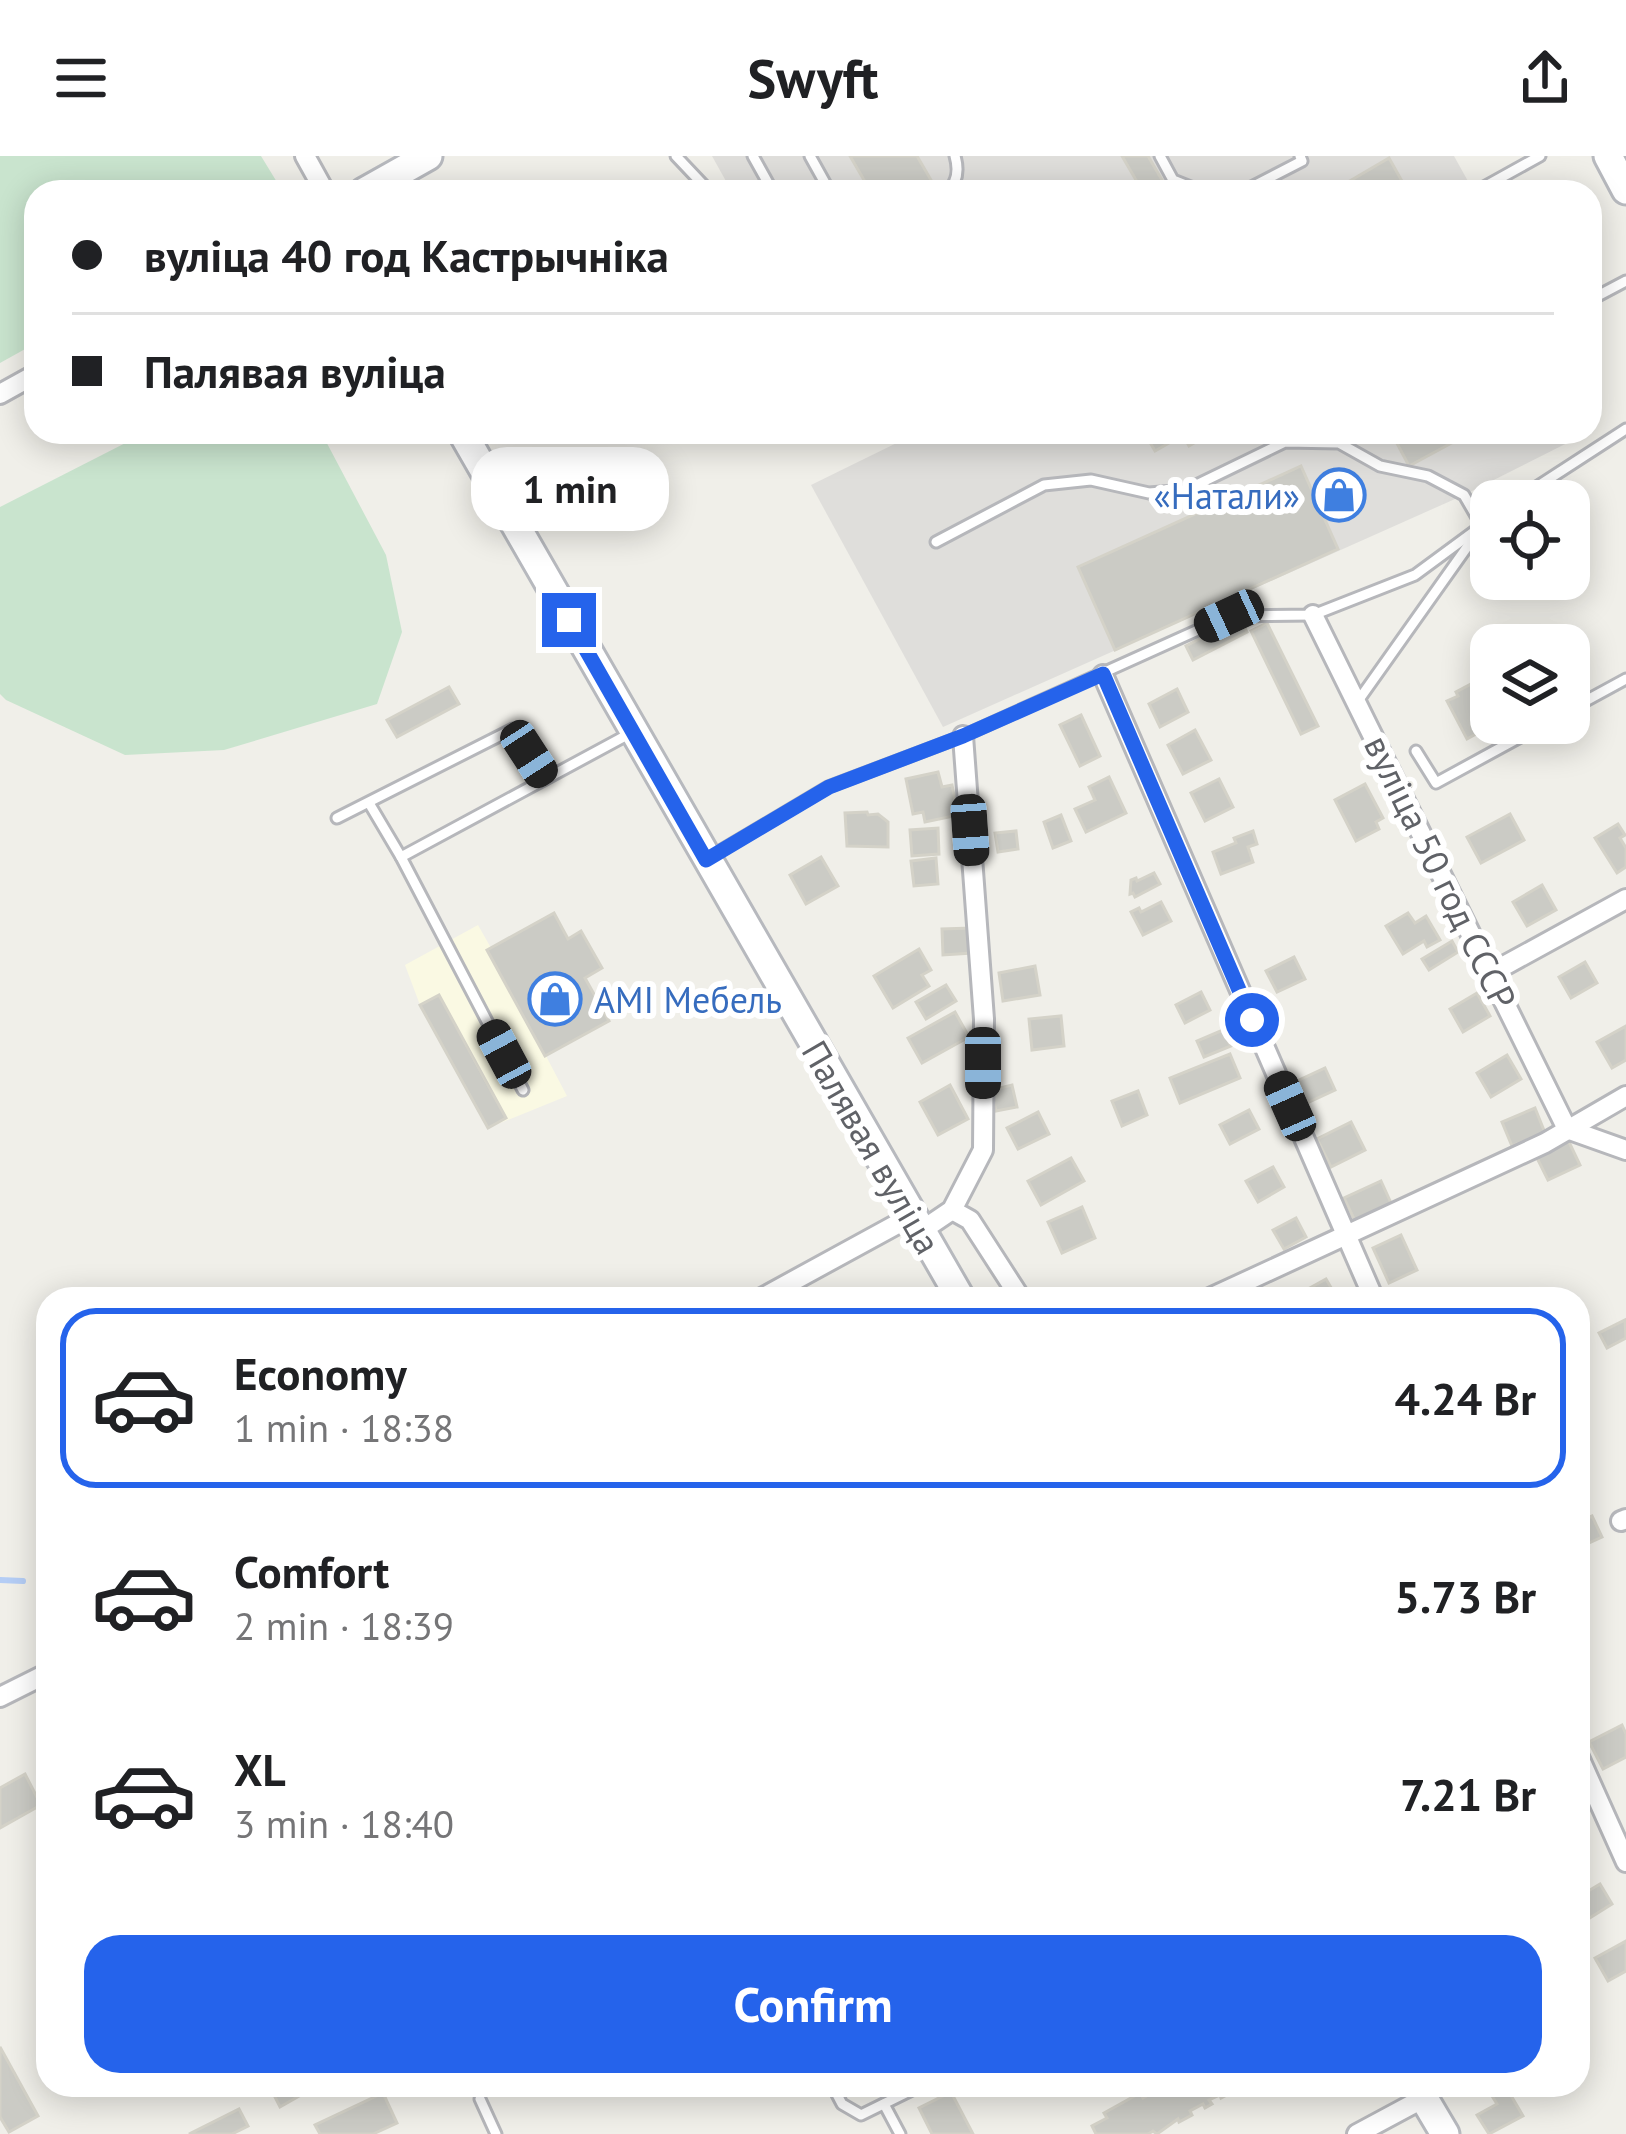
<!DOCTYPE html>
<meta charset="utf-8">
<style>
:root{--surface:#fff;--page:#f2f2f2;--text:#202124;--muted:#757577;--line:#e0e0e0;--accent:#2563eb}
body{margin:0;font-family:"PT Sans",sans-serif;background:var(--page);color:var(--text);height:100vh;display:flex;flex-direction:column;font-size:45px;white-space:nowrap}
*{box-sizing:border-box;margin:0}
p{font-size:39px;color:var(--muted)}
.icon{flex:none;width:66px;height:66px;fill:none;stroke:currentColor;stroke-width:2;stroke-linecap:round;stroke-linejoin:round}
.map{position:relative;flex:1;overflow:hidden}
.sheet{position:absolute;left:36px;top:1131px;width:1554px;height:810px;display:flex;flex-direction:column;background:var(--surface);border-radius:36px;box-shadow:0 6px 30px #0003}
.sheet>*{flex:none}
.banner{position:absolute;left:24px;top:24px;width:1578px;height:264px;border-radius:36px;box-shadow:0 6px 30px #0003;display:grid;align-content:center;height:264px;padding:0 48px;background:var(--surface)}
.fabs{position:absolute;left:1470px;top:324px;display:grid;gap:24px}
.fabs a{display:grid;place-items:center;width:120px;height:120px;border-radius:24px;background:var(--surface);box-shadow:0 6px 30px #0003;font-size:60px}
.end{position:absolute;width:54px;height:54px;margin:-27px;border:15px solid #2563eb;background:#fff;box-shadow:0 0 0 6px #fff}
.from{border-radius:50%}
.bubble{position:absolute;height:84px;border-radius:36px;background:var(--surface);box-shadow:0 6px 30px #0003;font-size:39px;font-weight:800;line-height:84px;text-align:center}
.car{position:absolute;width:36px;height:72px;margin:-36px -18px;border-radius:15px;box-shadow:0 0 9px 3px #0007;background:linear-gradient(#222 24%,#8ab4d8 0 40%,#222 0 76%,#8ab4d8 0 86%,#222 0)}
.banner b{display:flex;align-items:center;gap:42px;height:114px;font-size:45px}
.banner b+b{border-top:3px solid var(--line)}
.banner i{width:30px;height:30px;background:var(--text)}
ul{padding:21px 0 0;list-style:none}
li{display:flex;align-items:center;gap:36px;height:180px;margin:0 24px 18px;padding:0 24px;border:6px solid transparent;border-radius:36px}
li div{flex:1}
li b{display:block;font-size:45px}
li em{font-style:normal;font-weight:800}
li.current{border-color:var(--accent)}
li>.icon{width:108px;height:108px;stroke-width:1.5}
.button{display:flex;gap:24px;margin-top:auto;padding:24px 48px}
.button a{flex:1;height:138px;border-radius:36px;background:var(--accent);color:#fff;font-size:48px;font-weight:800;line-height:138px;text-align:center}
header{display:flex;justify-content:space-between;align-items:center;height:156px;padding:0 48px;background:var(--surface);font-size:54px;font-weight:800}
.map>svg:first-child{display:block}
</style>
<header><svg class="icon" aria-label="menu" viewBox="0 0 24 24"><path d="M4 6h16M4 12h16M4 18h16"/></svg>Swyft<svg class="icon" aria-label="share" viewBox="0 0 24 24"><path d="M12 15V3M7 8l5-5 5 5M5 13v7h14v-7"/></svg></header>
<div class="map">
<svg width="1626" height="1978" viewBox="0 0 1626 1978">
<rect width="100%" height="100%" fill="#f0efe9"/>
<polygon fill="#faf9e3" points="554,757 568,782 581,775 602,812 585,822 609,865 546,900 567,940 488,972 420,849 405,809 478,769 491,792"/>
<g fill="#dfdedb">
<polygon points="712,0 1454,0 1474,36 732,36"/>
<polygon points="919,276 1589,276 1464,339 943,571 811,329"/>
</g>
<g fill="#c9e4ce">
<polygon points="0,0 261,0 283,36 36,36 36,187 0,207"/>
<polygon points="147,276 321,276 386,399 402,476 377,548 224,594 125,599 6,544 0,538 0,351"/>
</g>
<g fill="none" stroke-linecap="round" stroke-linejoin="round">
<polyline stroke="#b4cdf5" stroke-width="6" points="0,1424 23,1425"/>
</g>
<g fill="#cbcbc5" stroke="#d4d2c8" stroke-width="3">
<polygon points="850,0 917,0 935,31 927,36 871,36"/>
<polygon points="1122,0 1148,0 1169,36 1143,36"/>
<polygon points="1389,2 1408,36 1331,36"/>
<polygon points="1144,276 1213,276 1189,290 1183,279 1155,295"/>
<polygon points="1391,276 1472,276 1409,310"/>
<polygon points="1301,310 1338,393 1115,494 1078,411"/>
<polygon points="1348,318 1362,347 1326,364 1319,348 1323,346 1317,332"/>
<polygon points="1240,462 1247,476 1193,504 1186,490"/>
<polygon points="1267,467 1318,570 1301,578 1251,475"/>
<polygon points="1490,518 1491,567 1496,567 1467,583 1447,545 1458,540 1456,536"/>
<polygon points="449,531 459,548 397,581 387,564"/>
<polygon points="1177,533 1188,556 1160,571 1149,548"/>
<polygon points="1081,559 1100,600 1080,610 1060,569"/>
<polygon points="1195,574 1211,604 1183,618 1168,589"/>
<polygon points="938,616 942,631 952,629 958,659 925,666 923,656 913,658 906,623"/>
<polygon points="1109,621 1126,657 1086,676 1075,653 1095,644 1089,631"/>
<polygon points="1219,623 1233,651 1205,665 1191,637"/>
<polygon points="1365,628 1383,662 1376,666 1379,673 1356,685 1335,644"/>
<polygon points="867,656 868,659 878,658 888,666 888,691 847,690 845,657"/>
<polygon points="1510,658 1524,684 1481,707 1467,681"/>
<polygon points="1061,659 1071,685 1053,692 1044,666"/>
<polygon points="1618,668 1625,679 1620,682 1626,692 1626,711 1617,717 1595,682"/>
<polygon points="938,672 939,698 912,700 910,674"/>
<polygon points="1016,675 1018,693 998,696 995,677"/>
<polygon points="1253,675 1257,688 1248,691 1253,706 1221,718 1213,696 1236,687 1234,682"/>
<polygon points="821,701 838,730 806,748 790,719"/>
<polygon points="936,702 938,728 914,730 911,705"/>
<polygon points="1154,717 1160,728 1135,741 1133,737 1130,738 1131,724 1136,722 1137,725"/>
<polygon points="1542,729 1556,754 1527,770 1513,746"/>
<polygon points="1161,746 1171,765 1143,779 1131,756 1139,752 1141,756"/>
<polygon points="554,757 568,783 581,775 602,812 585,822 609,865 545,900 487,794"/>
<polygon points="1408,757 1415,767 1426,760 1440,784 1427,791 1424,785 1403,798 1386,770"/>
<polygon points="971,772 972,797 943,799 942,773"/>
<polygon points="1452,785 1458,796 1429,814 1422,803"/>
<polygon points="919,793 931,814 922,819 929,830 893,852 874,820"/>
<polygon points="1294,801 1305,823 1277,836 1266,815"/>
<polygon points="1585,806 1597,827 1571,842 1559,821"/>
<polygon points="1035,810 1040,839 1003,845 999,817"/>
<polygon points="946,829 956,845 926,863 916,846"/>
<polygon points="1201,836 1210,854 1185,867 1176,849"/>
<polygon points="1477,837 1490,860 1463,876 1450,853"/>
<polygon points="439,839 506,962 488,972 420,849"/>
<polygon points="955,856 969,881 922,907 908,882"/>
<polygon points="1061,860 1064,890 1032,894 1029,863"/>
<polygon points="1626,870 1626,904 1612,912 1597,886"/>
<polygon points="1223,874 1231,890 1204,901 1197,885"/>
<polygon points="1230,898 1240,922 1180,947 1170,922"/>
<polygon points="1507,899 1521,923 1491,941 1477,917"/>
<polygon points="1325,912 1335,934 1307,947 1297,925"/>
<polygon points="950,929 968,963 938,979 920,946"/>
<polygon points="1012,929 1017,951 996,955 991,934"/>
<polygon points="1138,935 1147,959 1122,970 1112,945"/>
<polygon points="1535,952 1545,977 1512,990 1502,966"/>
<polygon points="1249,954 1259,973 1230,988 1220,969"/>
<polygon points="1038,956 1049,978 1018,993 1007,972"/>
<polygon points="1351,966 1365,994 1331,1011 1317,983"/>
<polygon points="1568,984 1580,1009 1548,1024 1536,1000"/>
<polygon points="1071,1002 1084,1025 1041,1049 1028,1025"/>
<polygon points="1273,1011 1284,1031 1258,1046 1246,1025"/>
<polygon points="1381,1025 1391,1047 1355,1065 1344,1042"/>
<polygon points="1082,1051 1095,1082 1062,1097 1048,1066"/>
<polygon points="1296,1062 1306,1081 1284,1093 1273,1074"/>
<polygon points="1401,1079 1417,1114 1389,1127 1373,1092"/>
<polygon points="1326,1123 1337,1142 1292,1143 1292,1142"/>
<polygon points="1625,1164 1626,1182 1607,1192 1599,1177"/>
<polygon points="1592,1360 1602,1381 1578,1392 1578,1366"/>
<polygon points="1622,1569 1626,1578 1626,1601 1603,1613 1589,1586"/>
<polygon points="25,1618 41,1649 0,1672 0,1632"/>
<polygon points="1600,1728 1612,1748 1588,1763 1578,1741"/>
<polygon points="1626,1785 1626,1815 1608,1825 1595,1802"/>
<polygon points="0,1891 38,1960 9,1976 0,1961"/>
<polygon points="269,1929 295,1929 301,1939 280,1951"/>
<polygon points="1166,1929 1238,1929 1233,1932 1234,1935 1221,1942 1220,1939 1209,1944 1212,1948 1205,1952 1203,1948 1190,1955 1192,1959 1179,1966 1178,1963 1157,1978 1153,1975 1148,1978 1096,1978 1092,1970 1107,1962 1104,1957 1140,1937 1143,1942"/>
<polygon points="1506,1931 1523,1960 1489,1978 1477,1959 1497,1948 1492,1940"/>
<polygon points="951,1936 973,1978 932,1978 919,1952"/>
<polygon points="383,1937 397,1967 373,1978 320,1978 315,1969"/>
<polygon points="239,1953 248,1970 232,1978 189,1978"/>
</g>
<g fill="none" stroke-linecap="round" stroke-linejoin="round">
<g stroke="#b6b7bb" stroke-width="15">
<g id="lane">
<polyline points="676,0 710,36"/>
<polyline points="753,0 773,36"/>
<polyline points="810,0 830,36"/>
<polyline points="1160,0 1173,24 1203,36"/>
<path d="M947,36C958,26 959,14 955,0"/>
<polyline points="1242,36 1302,5 1300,0"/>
<polyline points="1475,36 1540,0"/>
<polyline points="1590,144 1626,125"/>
<polyline points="1515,345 1626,273"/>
<polyline points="936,386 1044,329 1091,324 1149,337 1186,334 1285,286 1339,287 1380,310 1428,320 1464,339 1482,370 1358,545"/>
<polyline points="1569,554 1626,523"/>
<polyline points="1416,595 1436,627 1546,567"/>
<polyline points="369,647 401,701"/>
<polyline points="337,662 513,573 545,623"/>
<polyline points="710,701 828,631 963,580 1229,460 1313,459 1415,419 1491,363"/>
<polyline points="523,934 401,701 629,578"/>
<polyline points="832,1929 842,1948 861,1959 922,1929"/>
<polyline points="480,1943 496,1978"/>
<polyline points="884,1948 900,1978"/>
</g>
</g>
<g stroke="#b6b7bb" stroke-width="24">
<g id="street">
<polyline points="305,0 325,36"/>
<polyline points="0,238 36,218"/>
<polyline points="1313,459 1567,973 1626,994"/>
<polyline points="1103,519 1374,1143"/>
<polyline points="1491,817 1626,743"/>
<polyline points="952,1054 970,1064 1021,1143"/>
<polyline points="921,1075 952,1054 983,994 984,863 963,580"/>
<polyline points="760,1143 912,1060"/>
<polyline points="1208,1143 1545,987 1626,940"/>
<polyline points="1621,1365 1626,1363"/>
<polyline points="0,1541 48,1517"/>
<polyline points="1578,1599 1626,1706"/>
<polyline points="1357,1978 1424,1942"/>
</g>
</g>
<g stroke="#b7b9be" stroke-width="33">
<g id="secondary">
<polyline points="1608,0 1626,34"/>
<polyline points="364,36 428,0"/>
<polyline points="462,276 961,1143"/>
<polyline points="1416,1929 1445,1978"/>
</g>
</g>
<use href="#lane" stroke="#fff" stroke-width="9"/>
<use href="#street" stroke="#fff" stroke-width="18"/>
<use href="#secondary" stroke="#fff" stroke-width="27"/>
</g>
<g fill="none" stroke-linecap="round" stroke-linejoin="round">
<polyline stroke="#2563eb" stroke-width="15" points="569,464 706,704 829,631 963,580 1103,518 1252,864"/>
</g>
<defs>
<g id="shop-ring" transform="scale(2.7)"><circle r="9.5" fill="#fff" stroke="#3f7fe0" stroke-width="1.5"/><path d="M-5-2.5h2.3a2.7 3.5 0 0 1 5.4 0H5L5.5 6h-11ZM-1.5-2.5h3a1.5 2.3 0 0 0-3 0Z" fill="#3f7fe0"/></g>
</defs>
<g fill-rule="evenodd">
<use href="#shop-ring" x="1339" y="339"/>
<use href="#shop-ring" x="555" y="843"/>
</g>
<g text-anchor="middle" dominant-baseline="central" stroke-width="12" stroke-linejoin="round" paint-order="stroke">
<g font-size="36" fill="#366cbe" stroke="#fff" text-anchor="end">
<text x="1300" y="339">«Натали»</text>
<text x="594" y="843" text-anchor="start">AMI Мебель</text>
</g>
<g font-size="36" fill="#606267" stroke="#fff">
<text transform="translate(1441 716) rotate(64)">вуліца 50 год СССР</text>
<text transform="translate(872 991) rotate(60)">Палявая вуліца</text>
</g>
</g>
</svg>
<div class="fabs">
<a><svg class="icon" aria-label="locate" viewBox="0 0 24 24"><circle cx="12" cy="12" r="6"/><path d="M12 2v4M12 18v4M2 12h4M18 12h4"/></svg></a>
<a><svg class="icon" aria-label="layers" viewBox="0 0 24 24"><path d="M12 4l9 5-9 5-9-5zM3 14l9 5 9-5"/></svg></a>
</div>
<i class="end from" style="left:1252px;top:864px"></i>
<i class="end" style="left:569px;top:464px"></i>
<div class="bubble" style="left:471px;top:291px;width:198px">1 min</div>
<i class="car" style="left:1229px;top:460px;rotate:245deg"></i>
<i class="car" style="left:529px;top:598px;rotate:147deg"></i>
<i class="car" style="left:970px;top:674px;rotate:176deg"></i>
<i class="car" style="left:504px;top:898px;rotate:332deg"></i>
<i class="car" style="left:983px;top:907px;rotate:180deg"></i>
<i class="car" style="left:1290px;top:950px;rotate:336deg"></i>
<div class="banner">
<b><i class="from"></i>вуліца 40 год Кастрычніка</b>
<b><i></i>Палявая вуліца</b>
</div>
<section class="sheet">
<ul>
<li class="current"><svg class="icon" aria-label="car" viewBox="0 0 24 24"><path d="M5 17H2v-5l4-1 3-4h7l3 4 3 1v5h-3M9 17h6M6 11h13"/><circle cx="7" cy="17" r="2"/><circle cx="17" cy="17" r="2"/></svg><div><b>Economy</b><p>1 min · 18:38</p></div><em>4.24 Br</em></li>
<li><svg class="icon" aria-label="car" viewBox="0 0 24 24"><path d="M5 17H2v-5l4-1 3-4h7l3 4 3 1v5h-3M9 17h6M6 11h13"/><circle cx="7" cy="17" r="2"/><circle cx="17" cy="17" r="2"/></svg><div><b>Comfort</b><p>2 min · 18:39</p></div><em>5.73 Br</em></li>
<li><svg class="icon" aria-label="car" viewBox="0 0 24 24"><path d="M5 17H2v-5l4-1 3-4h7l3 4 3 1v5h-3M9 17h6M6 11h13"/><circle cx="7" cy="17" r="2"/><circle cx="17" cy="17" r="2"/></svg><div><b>XL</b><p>3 min · 18:40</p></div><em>7.21 Br</em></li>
</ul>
<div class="button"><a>Confirm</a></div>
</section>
</div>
